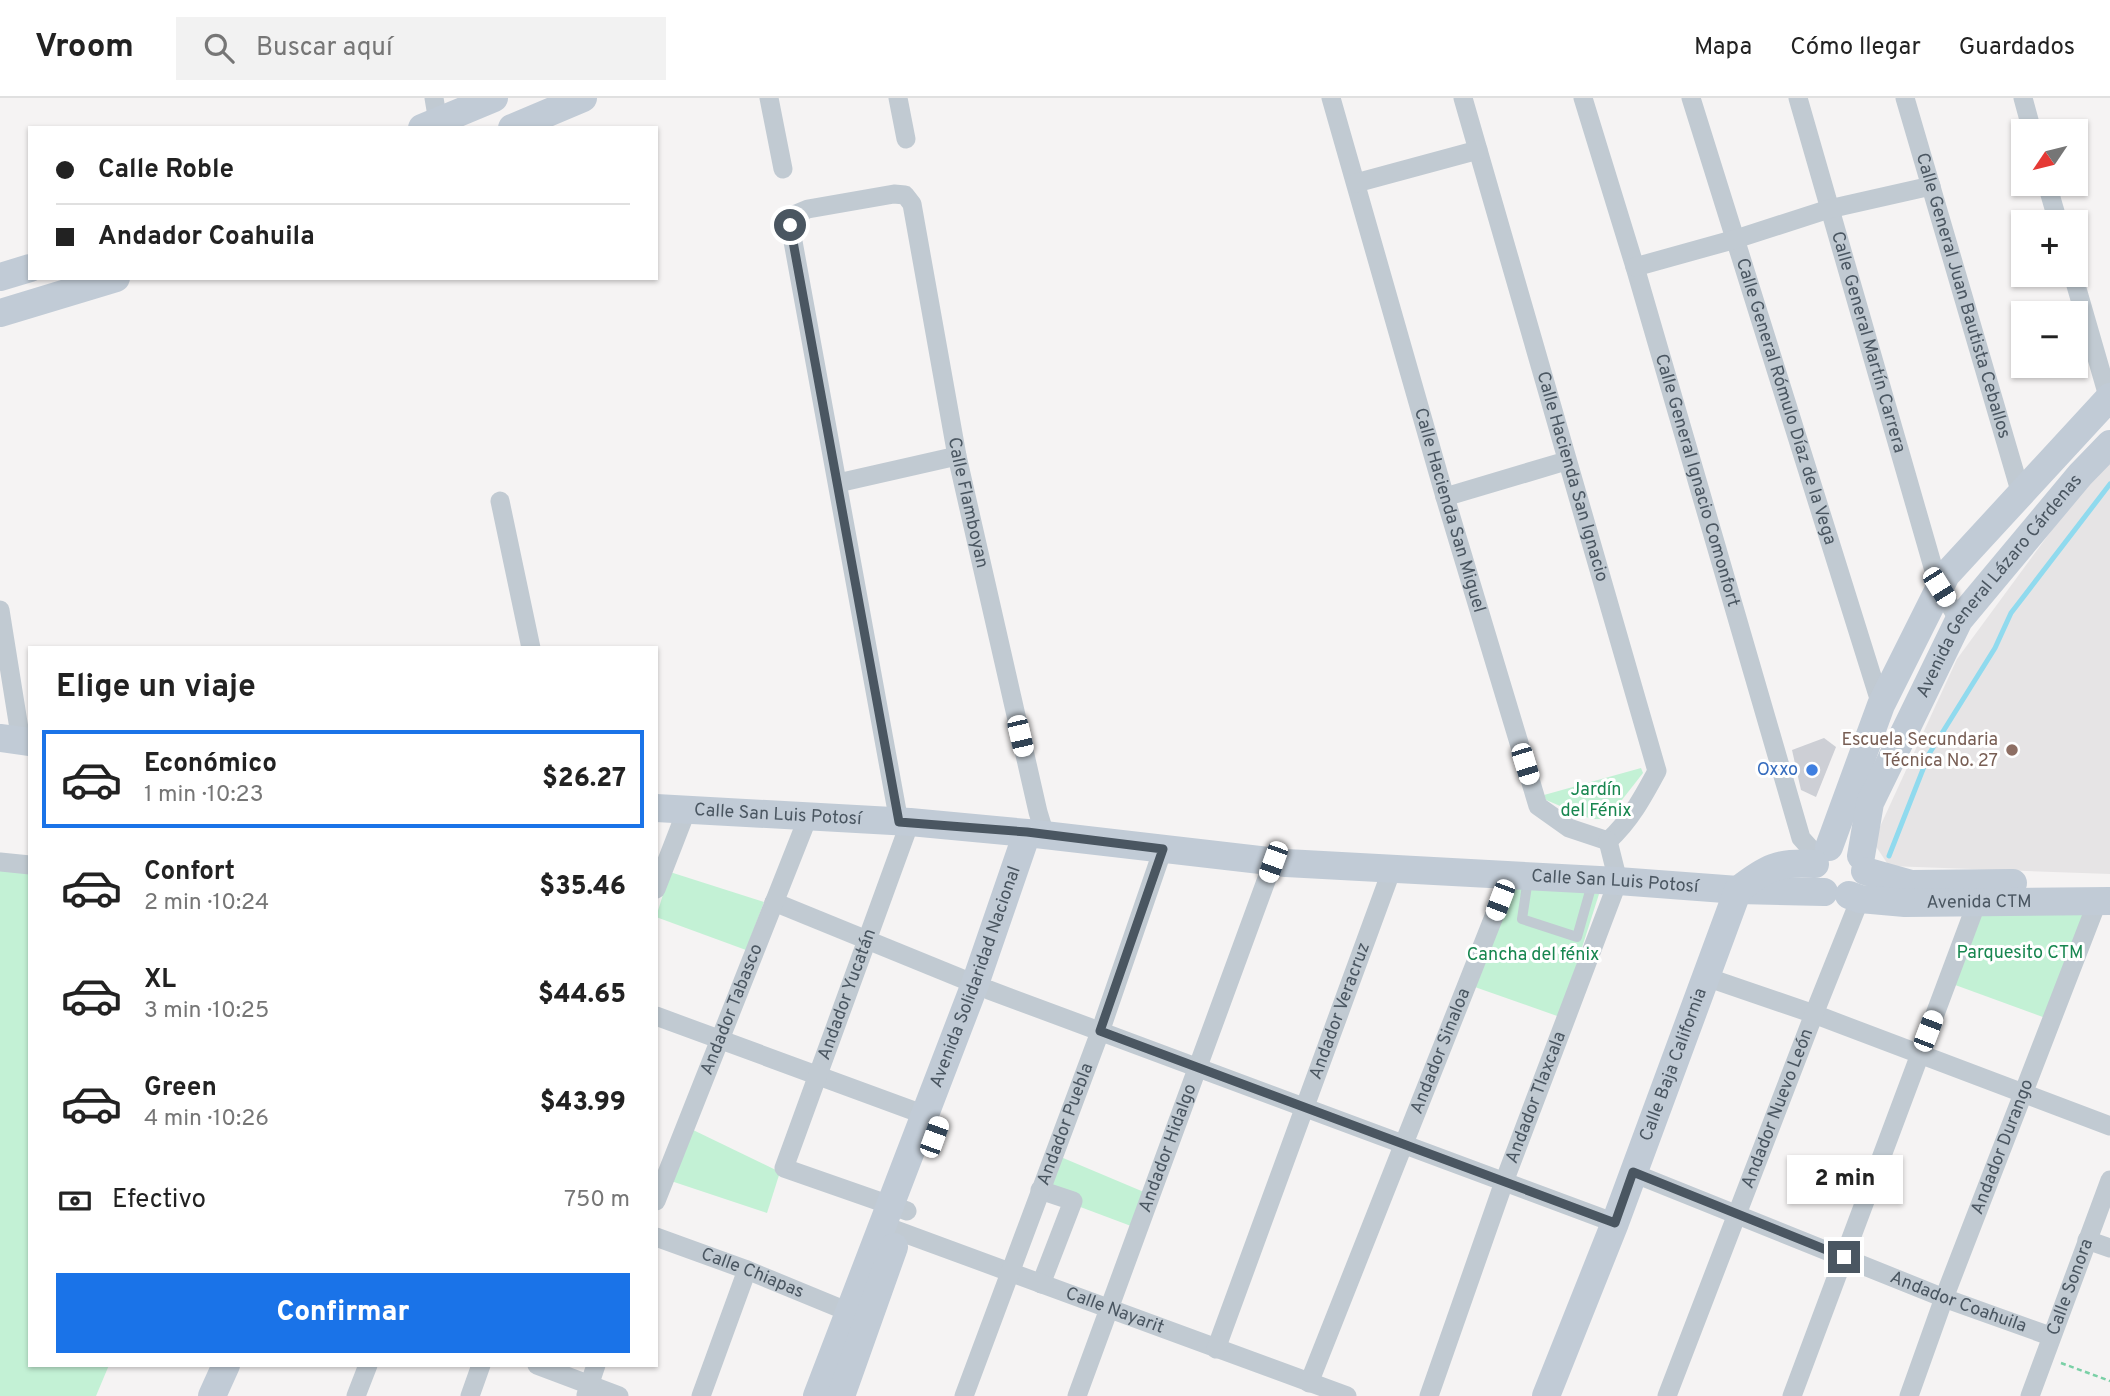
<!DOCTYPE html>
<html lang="es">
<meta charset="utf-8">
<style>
:root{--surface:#fff;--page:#f2f2f2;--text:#222;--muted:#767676;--line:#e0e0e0;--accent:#1a73e8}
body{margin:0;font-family:Overpass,sans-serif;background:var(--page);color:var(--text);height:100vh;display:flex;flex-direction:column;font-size:26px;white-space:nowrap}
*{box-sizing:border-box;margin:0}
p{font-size:23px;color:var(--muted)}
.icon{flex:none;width:38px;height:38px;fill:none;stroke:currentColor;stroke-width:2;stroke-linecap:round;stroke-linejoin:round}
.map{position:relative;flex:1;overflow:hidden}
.sheet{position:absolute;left:28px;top:548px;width:630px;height:721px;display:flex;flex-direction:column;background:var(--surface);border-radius:0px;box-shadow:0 2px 5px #0004}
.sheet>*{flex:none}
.banner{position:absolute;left:28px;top:28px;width:630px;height:154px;border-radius:0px;box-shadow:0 2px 5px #0004;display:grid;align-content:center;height:154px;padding:0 28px;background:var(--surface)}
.needle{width:46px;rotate:235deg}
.buttons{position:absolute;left:2011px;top:21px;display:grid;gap:14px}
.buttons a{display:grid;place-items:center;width:77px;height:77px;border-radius:0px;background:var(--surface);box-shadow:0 2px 5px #0004;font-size:35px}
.end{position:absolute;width:32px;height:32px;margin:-16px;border:9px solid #4a5661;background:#fff;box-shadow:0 0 0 4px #fff}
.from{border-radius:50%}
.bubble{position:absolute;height:49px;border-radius:0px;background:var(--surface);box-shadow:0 2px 5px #0004;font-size:23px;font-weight:800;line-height:49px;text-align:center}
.car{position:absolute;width:21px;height:42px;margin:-21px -10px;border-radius:9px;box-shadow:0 0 5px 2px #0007;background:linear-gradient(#fff 24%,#345 0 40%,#fff 0 76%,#345 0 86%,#fff 0)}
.banner b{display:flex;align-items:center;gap:24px;height:66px;font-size:26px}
.banner b+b{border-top:2px solid var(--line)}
.banner i{width:18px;height:18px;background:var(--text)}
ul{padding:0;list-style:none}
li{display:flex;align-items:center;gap:21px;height:98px;margin:0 14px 10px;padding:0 14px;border:4px solid transparent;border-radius:0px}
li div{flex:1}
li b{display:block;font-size:26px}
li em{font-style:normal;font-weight:800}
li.on{border-color:var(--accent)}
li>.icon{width:63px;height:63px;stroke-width:1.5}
h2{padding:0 28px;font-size:32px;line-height:84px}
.pay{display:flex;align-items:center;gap:18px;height:77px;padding:0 28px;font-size:26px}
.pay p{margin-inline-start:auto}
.action{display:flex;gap:14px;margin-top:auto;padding:14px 28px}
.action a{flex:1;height:80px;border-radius:0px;background:var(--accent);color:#fff;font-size:28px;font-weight:800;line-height:80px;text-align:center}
header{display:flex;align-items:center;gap:42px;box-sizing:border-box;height:98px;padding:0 35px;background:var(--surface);border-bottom:2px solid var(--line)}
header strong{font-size:33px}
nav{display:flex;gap:38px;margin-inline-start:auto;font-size:24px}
.search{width:490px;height:63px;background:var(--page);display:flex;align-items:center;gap:18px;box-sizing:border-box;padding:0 24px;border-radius:0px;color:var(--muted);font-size:26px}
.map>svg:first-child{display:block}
</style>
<header>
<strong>Vroom</strong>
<div class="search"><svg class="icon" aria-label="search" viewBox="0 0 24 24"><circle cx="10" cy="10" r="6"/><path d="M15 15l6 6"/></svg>Buscar aquí</div>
<nav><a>Mapa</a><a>Cómo llegar</a><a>Guardados</a></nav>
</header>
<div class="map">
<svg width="2110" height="1298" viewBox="0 0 2110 1298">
<rect width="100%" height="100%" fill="#f5f3f3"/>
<polygon fill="#e6e4e5" points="2110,361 2110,776 1889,768 1873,744 1957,561 2079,395"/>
<g fill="#c3f1d5">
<polygon points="1641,670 1643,675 1614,712 1602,721 1591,721 1546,702 1544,697"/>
<polygon points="0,765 30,768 30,1267 109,1267 96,1298 0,1298"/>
<polygon points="670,774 764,804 746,852 656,819"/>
<polygon points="1513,784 1599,796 1560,919 1472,888"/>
<polygon points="2098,802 2051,922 1947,884 1977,804"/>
<polygon points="689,1030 780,1074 767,1115 668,1082"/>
<polygon points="1056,1057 1151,1097 1139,1131 1043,1095"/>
</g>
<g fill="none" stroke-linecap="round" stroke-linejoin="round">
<polyline stroke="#90daee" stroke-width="5" points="1889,758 1929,656 1995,550 2011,515 2110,386"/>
</g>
<polygon fill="#cdcfd5" points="1824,640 1836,649 1816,699 1801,692 1792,652"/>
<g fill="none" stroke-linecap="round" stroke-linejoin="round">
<polyline stroke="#7ad0a6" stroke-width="2.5" stroke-dasharray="5 3.5" stroke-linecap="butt" points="2061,1265 2110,1283"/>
<polyline stroke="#c1cad2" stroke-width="10" points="1528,781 1522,821 1577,839 1592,786"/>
<g stroke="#c1cad2" stroke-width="19">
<polyline points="434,0 439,30"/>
<polyline points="769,0 783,71"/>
<polyline points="898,0 906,41"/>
<path id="s1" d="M1331,0L1445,399L1538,708L1569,730L1608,743"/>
<path id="s2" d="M1463,0L1657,673C1643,699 1630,723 1608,743"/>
<path id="s3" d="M1583,0L1635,169L1801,740L1818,759"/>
<path id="s4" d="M1691,0L1881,607"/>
<path id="s5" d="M1798,0L1939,490L1959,522"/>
<path id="s6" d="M1905,0L2021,396"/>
<polyline points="2023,0 2032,33"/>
<polyline points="1356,85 1478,52"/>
<polyline points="2047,86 2058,124"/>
<polyline points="1635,169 1736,141 1829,111 1931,88"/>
<polyline points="2073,177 2110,305"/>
<polyline points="838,385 957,358"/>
<polyline points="1445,399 1566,363"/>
<polyline points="500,403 531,550"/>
<polyline points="0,512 21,643"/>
<path id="s7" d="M899,724L790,127L796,116L808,111L894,96L905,97L912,106L957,358L1038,714L1045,737"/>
<polyline points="0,764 30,767"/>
<polyline points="656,791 687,711"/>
<polyline points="774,804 975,886"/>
<polyline points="1706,879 1814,916 2110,1028"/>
<polyline points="989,892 1615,1125"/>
<polyline points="656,918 925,1017"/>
<path id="s8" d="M1633,1075L1944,1200L2050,1238"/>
<polyline points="1040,1092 1073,1103 1041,1186"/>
<path id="s9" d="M656,1103L808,719"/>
<path id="s10" d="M907,1113L784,1070L910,724"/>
<path id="s11" d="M882,1127L1347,1298"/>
<path id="s12" d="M656,1139L747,1172L849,1214"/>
<polyline points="2087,1142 2110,1150"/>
<path id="s13" d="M1216,1251L1392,771"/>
<polyline points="537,1267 619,1298"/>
<path id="s14" d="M1309,1285L1510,778"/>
<polyline points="586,1297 596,1267"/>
<polyline points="356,1298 368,1267"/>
<polyline points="470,1298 481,1267"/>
<polyline points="701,1298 747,1172"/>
<path id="s15" d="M964,1298L1100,934L1163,751"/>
<path id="s16" d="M1077,1298L1273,764"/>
<path id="s17" d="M1429,1298L1504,1084L1618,783L1608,743"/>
<path id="s18" d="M1667,1298L1814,916L1860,801"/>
<polyline points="1792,1298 1977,804"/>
<path id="s19" d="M1909,1298L1944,1200L2098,802"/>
<path id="s20" d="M2030,1298L2110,1082"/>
</g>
<g stroke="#c1cbd6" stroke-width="28">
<polyline points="422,30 494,0"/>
<polyline points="512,30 583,0"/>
<polyline points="0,179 30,170"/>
<polyline points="0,215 116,180"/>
<polyline points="0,640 30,644"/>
<path id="s21" d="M656,710L910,724L1027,735L1286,765L1618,783L1738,792L1824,794"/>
<polyline points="1829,749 1881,607 1946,477 2110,299"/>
<path id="s22" d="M1861,758L1870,705L1959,522L2080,377L2110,346"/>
<polyline points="1865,773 1911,786 2013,785"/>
<path id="s23" d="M1849,797L1860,801L1905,805L2110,803"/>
<polyline points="212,1298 226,1267"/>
<path id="s24" d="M817,1298L975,886L1027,735"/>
<polyline points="841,1298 894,1149"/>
<path id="s25" d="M1546,1298L1615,1125L1738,792C1766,770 1779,763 1815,766"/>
</g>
</g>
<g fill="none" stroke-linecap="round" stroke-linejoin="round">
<polyline stroke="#4a5661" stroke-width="9" points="790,127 899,724 1027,734 1163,751 1100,933 1615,1125 1633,1074 1844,1159"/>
</g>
<circle fill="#8d6e63" stroke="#fff" stroke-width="2.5" cx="2012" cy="652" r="7"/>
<circle fill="#3f7fe0" stroke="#fff" stroke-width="2.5" cx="1812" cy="672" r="7"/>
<g text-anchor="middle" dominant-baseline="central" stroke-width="6" stroke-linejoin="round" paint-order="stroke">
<g font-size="18" fill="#4a5661" stroke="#fff">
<text stroke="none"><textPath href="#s6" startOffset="206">Calle General Juan Bautista Ceballos</textPath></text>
<text stroke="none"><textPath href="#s5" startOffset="254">Calle General Martín Carrera</textPath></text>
<text stroke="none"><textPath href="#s4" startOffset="318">Calle General Rómulo Díaz de la Vega</textPath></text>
<text stroke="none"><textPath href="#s2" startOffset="394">Calle Hacienda San Ignacio</textPath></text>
<text stroke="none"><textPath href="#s3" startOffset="399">Calle General Ignacio Comonfort</textPath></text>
<text stroke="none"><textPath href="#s7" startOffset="1046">Calle Flamboyan</textPath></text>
<text stroke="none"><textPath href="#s1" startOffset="429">Calle Hacienda San Miguel</textPath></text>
<text stroke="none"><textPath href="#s22" startOffset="308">Avenida General Lázaro Cárdenas</textPath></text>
<text stroke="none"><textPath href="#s21" startOffset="122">Calle San Luis Potosí</textPath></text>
<text stroke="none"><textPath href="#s21" startOffset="962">Calle San Luis Potosí</textPath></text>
<text stroke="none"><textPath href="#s23" startOffset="131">Avenida CTM</textPath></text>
<text stroke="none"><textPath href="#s24" startOffset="448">Avenida Solidaridad Nacional</textPath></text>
<text stroke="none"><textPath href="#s10" startOffset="315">Andador Yucatán</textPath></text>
<text stroke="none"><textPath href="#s9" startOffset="206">Andador Tabasco</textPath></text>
<text stroke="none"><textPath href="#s13" startOffset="360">Andador Veracruz</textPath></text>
<text stroke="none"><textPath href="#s14" startOffset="357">Andador Sinaloa</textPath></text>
<text stroke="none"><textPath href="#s25" startOffset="355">Calle Baja California</textPath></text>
<text stroke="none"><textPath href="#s17" startOffset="317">Andador Tlaxcala</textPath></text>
<text stroke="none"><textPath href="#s18" startOffset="308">Andador Nuevo León</textPath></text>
<text stroke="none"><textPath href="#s15" startOffset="290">Andador Puebla</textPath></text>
<text stroke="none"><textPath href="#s19" startOffset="266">Andador Durango</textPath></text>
<text stroke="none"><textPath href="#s16" startOffset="264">Andador Hidalgo</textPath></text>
<text stroke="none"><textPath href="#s12" startOffset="103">Calle Chiapas</textPath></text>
<text stroke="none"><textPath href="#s20" startOffset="116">Calle Sonora</textPath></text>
<text stroke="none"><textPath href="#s8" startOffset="350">Andador Coahuila</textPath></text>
<text stroke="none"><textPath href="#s11" startOffset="248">Calle Nayarit</textPath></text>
</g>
<g font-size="18" fill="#785e54" stroke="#fff" text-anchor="end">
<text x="1998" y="642">Escuela Secundaria<tspan x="1998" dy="21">Técnica No. 27</tspan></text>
</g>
<g font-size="18" fill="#366cbe" stroke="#fff" text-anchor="end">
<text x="1798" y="672">Oxxo</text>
</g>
<g font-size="18" fill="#17864f" stroke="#fff">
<text x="1596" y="692">Jardín<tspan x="1596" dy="21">del Fénix</tspan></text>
<text x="2020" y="855">Parquesito CTM</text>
<text x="1533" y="857">Cancha del fénix</text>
</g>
</g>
</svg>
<div class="buttons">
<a><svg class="needle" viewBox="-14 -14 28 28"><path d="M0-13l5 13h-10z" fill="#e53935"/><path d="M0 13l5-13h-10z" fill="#767676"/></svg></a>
<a>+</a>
<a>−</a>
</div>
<i class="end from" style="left:790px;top:127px"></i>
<i class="end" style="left:1844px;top:1159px"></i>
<div class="bubble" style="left:1787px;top:1057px;width:116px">2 min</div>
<i class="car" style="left:1939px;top:489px;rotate:148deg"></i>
<i class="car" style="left:1020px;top:638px;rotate:167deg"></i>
<i class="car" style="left:1525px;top:666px;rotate:163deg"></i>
<i class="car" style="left:1273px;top:764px;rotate:200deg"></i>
<i class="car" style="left:1500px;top:802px;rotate:201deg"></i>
<i class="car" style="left:1928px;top:933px;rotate:21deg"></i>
<i class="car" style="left:934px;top:1039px;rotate:20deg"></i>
<div class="banner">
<b><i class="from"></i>Calle Roble</b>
<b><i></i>Andador Coahuila</b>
</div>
<section class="sheet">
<h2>Elige un viaje</h2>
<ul>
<li class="on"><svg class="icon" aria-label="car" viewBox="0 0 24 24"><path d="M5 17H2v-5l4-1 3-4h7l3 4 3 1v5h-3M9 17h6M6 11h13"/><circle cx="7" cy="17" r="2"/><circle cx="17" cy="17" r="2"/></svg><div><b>Económico</b><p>1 min · 10:23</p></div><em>$26.27</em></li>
<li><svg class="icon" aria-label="car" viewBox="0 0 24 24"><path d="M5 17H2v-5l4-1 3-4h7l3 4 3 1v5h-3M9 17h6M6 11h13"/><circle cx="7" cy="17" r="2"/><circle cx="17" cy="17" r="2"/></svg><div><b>Confort</b><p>2 min · 10:24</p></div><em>$35.46</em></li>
<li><svg class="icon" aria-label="car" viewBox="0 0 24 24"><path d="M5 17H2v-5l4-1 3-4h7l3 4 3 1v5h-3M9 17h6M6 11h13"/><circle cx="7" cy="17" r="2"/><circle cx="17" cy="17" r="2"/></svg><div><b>XL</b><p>3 min · 10:25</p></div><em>$44.65</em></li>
<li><svg class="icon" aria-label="car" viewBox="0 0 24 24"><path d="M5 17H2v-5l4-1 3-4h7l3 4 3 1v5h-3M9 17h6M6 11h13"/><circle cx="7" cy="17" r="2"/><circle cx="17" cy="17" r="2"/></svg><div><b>Green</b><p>4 min · 10:26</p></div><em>$43.99</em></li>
</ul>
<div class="pay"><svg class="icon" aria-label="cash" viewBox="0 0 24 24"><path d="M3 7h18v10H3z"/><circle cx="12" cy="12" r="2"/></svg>Efectivo<p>750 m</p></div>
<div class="action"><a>Confirmar</a></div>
</section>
</div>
